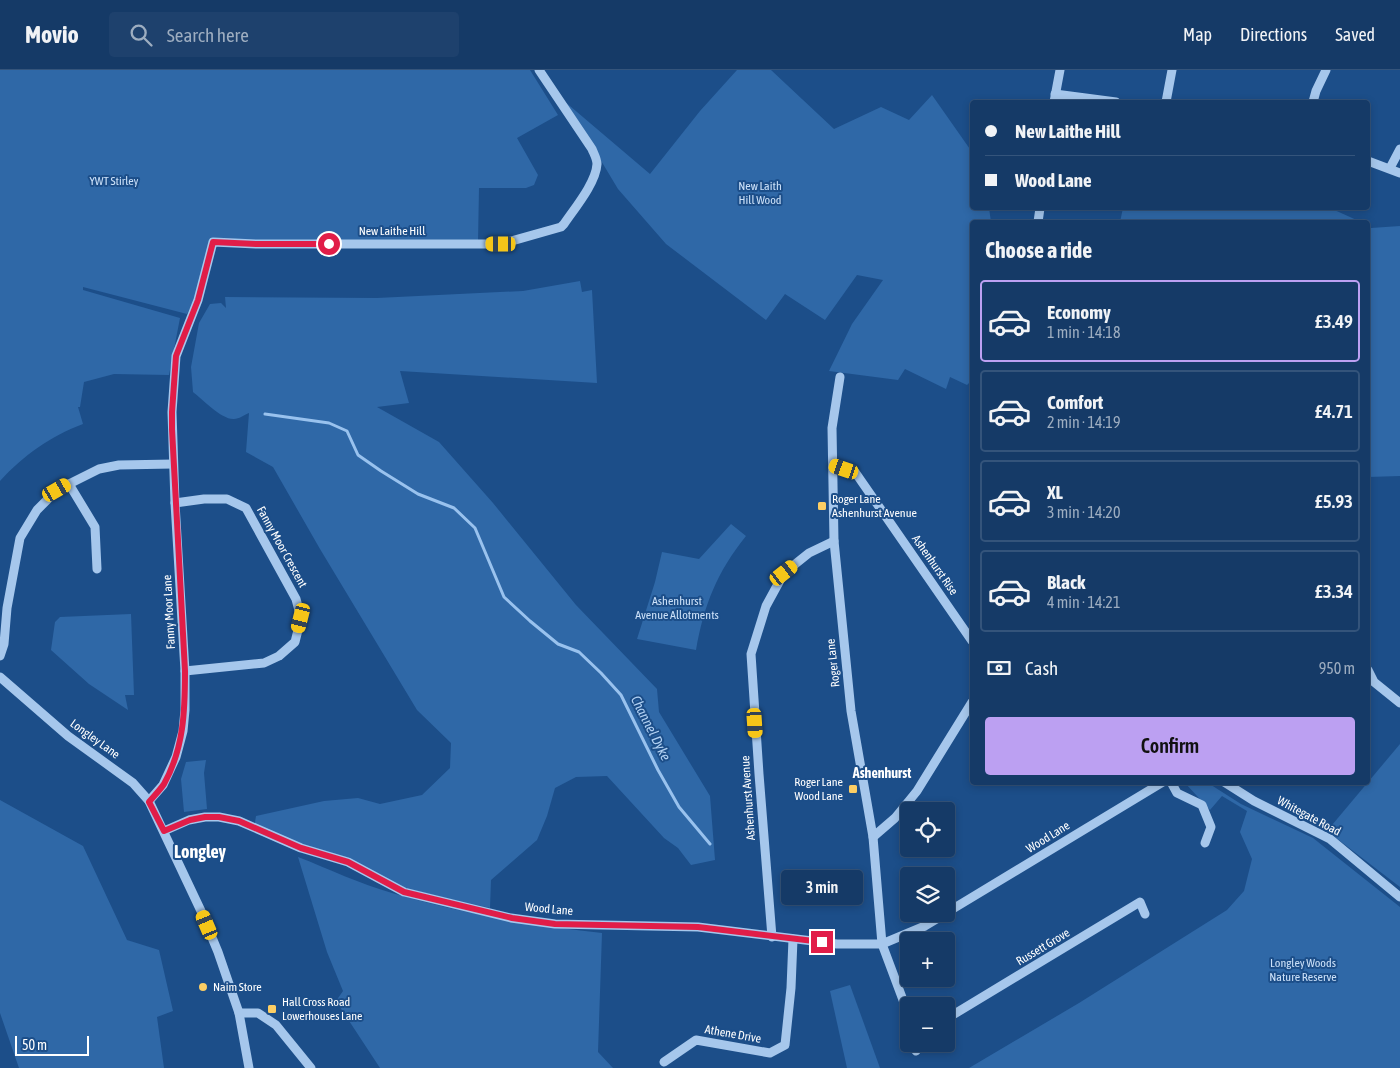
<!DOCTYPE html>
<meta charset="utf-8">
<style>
:root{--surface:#153a67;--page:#1e416d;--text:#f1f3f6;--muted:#9dadc0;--line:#34547b;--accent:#bca0f2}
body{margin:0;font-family:"Asap Condensed",sans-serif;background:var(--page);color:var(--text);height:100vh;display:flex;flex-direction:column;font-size:19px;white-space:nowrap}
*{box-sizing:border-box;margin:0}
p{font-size:16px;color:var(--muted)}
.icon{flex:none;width:28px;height:28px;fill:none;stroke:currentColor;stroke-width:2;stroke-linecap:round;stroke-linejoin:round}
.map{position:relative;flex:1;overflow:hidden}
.side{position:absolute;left:970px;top:150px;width:400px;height:565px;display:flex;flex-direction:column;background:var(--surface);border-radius:5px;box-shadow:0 2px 8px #0003,0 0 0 1px var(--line)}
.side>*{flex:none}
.hud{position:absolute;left:970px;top:30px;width:400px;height:110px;border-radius:5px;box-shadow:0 2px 8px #0003,0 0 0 1px var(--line);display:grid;align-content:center;height:110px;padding:0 15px;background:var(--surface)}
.controls{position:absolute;left:900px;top:732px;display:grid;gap:10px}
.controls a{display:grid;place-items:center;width:55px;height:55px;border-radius:5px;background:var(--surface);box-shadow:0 2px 8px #0003,0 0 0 1px var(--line);font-size:25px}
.scale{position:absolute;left:15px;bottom:12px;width:74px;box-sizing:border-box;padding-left:5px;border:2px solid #fff;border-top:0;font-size:14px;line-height:18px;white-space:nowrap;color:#fff;-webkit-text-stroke:4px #1c4e89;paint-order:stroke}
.end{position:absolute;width:22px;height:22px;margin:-11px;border:6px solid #e11d48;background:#fff;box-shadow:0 0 0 2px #fff}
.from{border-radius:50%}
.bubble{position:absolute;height:35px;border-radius:5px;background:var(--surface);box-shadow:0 2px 8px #0003,0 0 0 1px var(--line);font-size:16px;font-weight:600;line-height:35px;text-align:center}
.car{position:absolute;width:15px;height:30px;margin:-15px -8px;border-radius:6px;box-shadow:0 0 4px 1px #0007;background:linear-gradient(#f5c518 24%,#345 0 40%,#f5c518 0 76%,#345 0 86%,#f5c518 0)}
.hud b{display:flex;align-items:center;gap:18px;height:48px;font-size:19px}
.hud b+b{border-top:1px solid var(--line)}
.hud i{width:12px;height:12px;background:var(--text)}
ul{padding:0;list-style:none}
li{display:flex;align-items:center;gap:15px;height:82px;margin:0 10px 8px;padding:0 5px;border:2px solid var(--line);border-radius:5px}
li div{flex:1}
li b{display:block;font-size:19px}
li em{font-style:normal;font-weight:600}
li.active{border-color:var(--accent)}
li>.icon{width:45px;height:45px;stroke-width:1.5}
h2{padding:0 15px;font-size:22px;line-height:60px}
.pay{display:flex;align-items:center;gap:12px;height:55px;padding:0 15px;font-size:19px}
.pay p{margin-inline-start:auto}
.primary-button{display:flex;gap:10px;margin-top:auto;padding:10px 15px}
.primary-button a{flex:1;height:58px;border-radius:5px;background:var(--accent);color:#111;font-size:20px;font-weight:600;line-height:58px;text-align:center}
header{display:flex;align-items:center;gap:30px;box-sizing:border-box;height:70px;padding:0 25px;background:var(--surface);border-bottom:1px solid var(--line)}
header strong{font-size:24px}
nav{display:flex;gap:28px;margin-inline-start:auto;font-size:18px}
.search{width:350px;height:45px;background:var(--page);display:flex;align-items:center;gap:12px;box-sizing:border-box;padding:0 18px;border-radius:5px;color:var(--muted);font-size:19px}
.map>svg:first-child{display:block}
</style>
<header>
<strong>Movio</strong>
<div class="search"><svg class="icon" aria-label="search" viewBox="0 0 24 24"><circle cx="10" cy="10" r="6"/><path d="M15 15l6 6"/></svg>Search here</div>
<nav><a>Map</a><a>Directions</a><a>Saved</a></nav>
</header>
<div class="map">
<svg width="1400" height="998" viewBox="0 0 1400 998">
<rect width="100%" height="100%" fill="#1c4e89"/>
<g fill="#2f68a7">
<path d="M0,0H530L558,45L517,68L538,105L534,115L526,118H479L478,172L210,170L196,227L187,244L83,217V220L180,248L169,305L114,304L84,312L80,337H78L83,354C49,367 24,385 0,411Z"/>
<polygon points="737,0 771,0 834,59 881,37 909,50 932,25 972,82 972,138 989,138 991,152 972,152 972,310 967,315 950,307 946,319 905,299 898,310 829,301 852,254 883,210 857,205 825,250 785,224 766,250 666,174 618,119 576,49 557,25 650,104 700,41"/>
<polygon points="1123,138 1330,138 1361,152 1120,152"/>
<polygon points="1368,156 1371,158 1400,156 1400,406 1368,407"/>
<path d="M580,211L582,222L592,220L597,313L400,301L409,333L377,337L439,372L493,433L576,535L657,619L659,642L710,726L715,790L691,795L678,778L664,768L607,706L576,707L555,718L547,746L537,770L491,810L490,838L399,817L254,759L256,746L324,731L358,728L380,734L422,725L450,698L451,673L417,640L320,479L273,397L246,382L249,343C244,345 239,349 234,349C222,350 202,329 193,322L191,297L199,253L210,234L221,233L226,238L225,227L377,228L523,221Z"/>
<path d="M731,454L746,466C717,502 704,535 696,580L637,569L655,512L662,482L699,489Z"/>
<polygon points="131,544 134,625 125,625 128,640 89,614 51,580 55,552 60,547"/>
<polygon points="1400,674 1400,817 1327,761"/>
<polygon points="206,690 204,703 207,739 184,742 181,709 186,692"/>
<polygon points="1185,713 1208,713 1241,734 1313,768 1400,837 1400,998 969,998 1079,933 1227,840 1244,821 1252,789 1240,762 1247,741 1222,726 1210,740"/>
<polygon points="0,730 83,776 127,870 159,880 173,941 157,947 164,998 19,998 0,943"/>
<path d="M298,787C329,799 360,814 392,823C460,843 531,856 602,863L598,982L613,998H380L336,931L343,921L327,882Z"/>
<polygon points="850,915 880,998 847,998 830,921"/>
</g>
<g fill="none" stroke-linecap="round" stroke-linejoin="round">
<polyline stroke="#99c2ee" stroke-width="3" points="265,344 329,353 347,361 358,385 381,401 418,424 454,438 475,458 504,527 530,551 558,574 579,582 601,603 621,625 658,700 679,737 710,774"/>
<g stroke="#a6c7ec" stroke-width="9">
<polyline points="1055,24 1116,32"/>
<polyline points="1054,32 1060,0"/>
<polyline points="1166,32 1172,0"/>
<polyline points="1313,32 1316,21 1326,0"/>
<polyline points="1368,91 1400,103"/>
<polyline points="1390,98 1400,79"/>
<polyline points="1038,152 1040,138"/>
<polyline points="840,307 832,358 834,471 851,641 873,767 882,874 909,946"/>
<polyline points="833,395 855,402 972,571"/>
<polyline points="69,414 95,457 97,499"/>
<polyline points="175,433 204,429 227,429 246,438 296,529 301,548 295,572 279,586 264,593 185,601"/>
<polyline points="0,586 4,574 7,538 20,468 37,440 57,420 99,399 119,395 173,394"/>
<polyline points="1368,600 1374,612 1400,633"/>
<polyline points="0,607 68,666 133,713 149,731 201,841 218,882 239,943 249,998"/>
<polyline points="1171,712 1177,723 1202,735 1211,757 1205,773"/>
<polyline points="1224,712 1254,731 1330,769 1400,827"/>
<path d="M149,731L163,715L176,687L183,661L185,640V601L175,433L172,342L176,286L198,230L213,172L256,174H501L561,157L564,154C574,139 596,113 597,94C597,89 594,84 592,79L539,0"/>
<polyline points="164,761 189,750 205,747 219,747 239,751 301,778 348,792 404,822 511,848 555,854 698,857 837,874 882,874 925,856 945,844"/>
<polyline points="873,767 895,748 917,721 972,632"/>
<polyline points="946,843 1163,712"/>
<polyline points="772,867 759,704 751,584 766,536 784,503 809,483 834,471"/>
<polyline points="239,943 258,943 276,955 311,998"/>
<polyline points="946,949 1140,832 1145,844"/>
<polyline points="914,974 916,981"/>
<polyline points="664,992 696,970 770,983 785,975 791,918 793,869"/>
</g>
</g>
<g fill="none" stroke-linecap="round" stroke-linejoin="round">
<path stroke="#e11d48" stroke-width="6" d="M329,174H256L213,172L198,230L176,286L172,342V359L185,601C185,640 184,678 164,714C160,720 154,726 149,732L164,761L190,750L205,747H219L239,751L301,778L348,792L404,822L512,848L555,854L698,857L822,872"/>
</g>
<g fill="#fcce64" stroke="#1c4e89" stroke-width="2">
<rect x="817" y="431" width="10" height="10" rx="2.5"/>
<rect x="848" y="714" width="10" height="10" rx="2.5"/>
<circle cx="203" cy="917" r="5"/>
<rect x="267" y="934" width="10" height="10" rx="2.5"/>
</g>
<g text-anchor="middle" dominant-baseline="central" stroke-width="4" stroke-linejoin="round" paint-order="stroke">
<g font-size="12" fill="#cce1f9" stroke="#1c4e89">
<text x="114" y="111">YWT Stirley</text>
<text x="760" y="116">New Laith<tspan x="760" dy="14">Hill Wood</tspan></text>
<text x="677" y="531">Ashenhurst<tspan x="677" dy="14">Avenue Allotments</tspan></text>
<text x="1303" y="893">Longley Woods<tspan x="1303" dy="14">Nature Reserve</tspan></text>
</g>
<g font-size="12" fill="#fff" stroke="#1c4e89">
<text x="392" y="161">New Laithe Hill</text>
<text transform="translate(282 477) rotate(61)">Fanny Moor Crescent</text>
<text transform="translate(935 495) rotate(55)">Ashenhurst Rise</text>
<text transform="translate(169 542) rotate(-93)">Fanny Moor Lane</text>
<text transform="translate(833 593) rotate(-96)">Roger Lane</text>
<text transform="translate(95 669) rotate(36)">Longley Lane</text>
<text transform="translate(748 728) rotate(-94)">Ashenhurst Avenue</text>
<text transform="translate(1309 746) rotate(28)">Whitegate Road</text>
<text transform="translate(1048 767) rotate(-32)">Wood Lane</text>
<text transform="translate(549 839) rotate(5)">Wood Lane</text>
<text transform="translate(1043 877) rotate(-31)">Russett Grove</text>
<text transform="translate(733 964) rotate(10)">Athene Drive</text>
</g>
<g font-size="12" fill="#fff" stroke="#1c4e89" text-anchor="start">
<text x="832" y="429">Roger Lane<tspan x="832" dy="14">Ashenhurst Avenue</tspan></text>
<text x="843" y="712" text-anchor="end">Roger Lane<tspan x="843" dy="14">Wood Lane</tspan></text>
<text x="213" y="917">Naim Store</text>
<text x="282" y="932">Hall Cross Road<tspan x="282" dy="14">Lowerhouses Lane</tspan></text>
</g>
<g font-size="14" font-style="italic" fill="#b2d1f3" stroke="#1c4e89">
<text transform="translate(651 658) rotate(63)">Channel Dyke</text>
</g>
<g font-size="14" font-weight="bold" fill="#fff" stroke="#1c4e89">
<text x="882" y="703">Ashenhurst</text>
</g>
<g font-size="18" font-weight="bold" fill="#fff" stroke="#1c4e89">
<text x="200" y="781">Longley</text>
</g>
</g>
</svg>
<div class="controls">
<a><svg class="icon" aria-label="locate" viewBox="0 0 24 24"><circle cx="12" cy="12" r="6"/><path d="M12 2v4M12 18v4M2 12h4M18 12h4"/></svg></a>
<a><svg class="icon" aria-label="layers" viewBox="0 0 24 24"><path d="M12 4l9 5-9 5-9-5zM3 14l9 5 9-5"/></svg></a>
<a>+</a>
<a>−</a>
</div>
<div class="scale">50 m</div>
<i class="end from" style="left:329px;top:174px"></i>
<i class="end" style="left:822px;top:872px"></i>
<div class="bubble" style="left:781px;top:800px;width:82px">3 min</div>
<i class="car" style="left:501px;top:174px;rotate:270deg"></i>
<i class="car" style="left:844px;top:399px;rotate:289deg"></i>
<i class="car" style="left:57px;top:420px;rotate:60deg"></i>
<i class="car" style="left:784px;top:503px;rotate:52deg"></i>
<i class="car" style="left:301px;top:548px;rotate:194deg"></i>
<i class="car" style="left:755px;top:653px;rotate:176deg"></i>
<i class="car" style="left:207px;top:855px;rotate:337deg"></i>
<div class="hud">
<b><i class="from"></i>New Laithe Hill</b>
<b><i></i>Wood Lane</b>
</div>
<section class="side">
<h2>Choose a ride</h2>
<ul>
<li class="active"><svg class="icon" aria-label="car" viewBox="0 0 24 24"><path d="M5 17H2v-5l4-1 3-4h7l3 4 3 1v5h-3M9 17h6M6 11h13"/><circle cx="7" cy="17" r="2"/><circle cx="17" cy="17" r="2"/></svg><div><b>Economy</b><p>1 min · 14:18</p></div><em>£3.49</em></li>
<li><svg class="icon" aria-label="car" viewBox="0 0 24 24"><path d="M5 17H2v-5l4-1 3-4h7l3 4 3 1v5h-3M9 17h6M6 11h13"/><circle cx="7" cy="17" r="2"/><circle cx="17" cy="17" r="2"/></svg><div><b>Comfort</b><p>2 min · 14:19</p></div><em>£4.71</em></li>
<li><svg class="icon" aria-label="car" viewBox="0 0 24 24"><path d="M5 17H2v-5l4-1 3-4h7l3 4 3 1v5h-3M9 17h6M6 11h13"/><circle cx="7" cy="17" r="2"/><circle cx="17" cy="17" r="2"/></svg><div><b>XL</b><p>3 min · 14:20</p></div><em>£5.93</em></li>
<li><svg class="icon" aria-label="car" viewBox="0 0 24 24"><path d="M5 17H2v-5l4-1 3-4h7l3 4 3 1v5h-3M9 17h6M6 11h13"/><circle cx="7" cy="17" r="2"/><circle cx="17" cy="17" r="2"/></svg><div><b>Black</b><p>4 min · 14:21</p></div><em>£3.34</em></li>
</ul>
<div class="pay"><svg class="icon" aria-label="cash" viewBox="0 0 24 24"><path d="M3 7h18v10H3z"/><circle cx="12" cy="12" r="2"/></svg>Cash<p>950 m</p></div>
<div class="primary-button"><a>Confirm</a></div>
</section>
</div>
